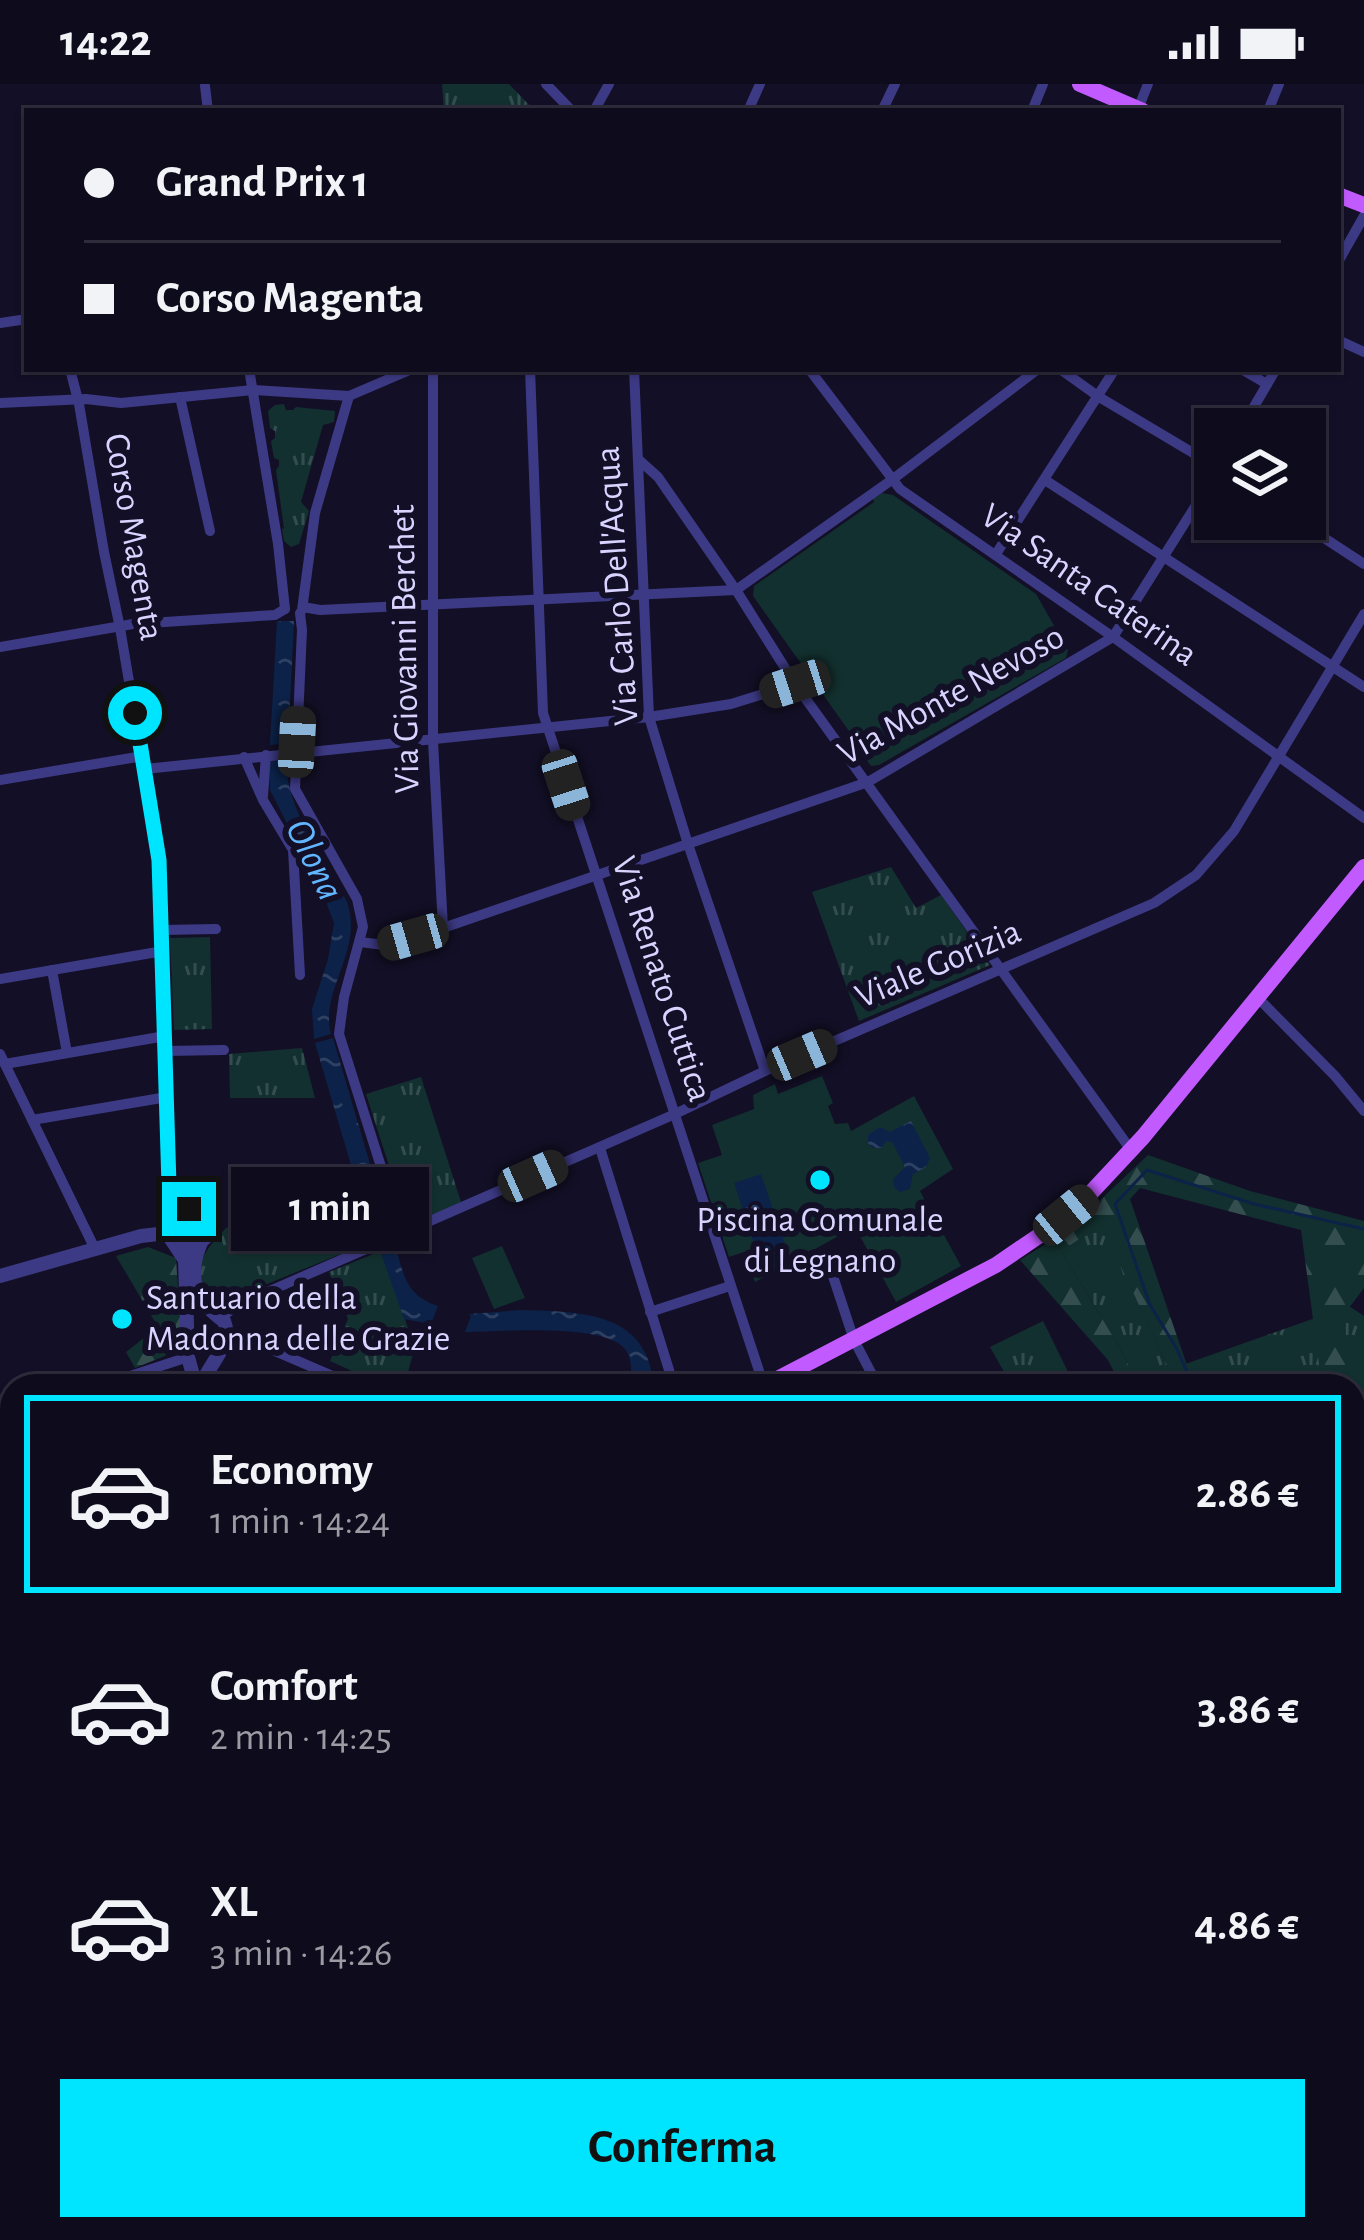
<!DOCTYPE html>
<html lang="it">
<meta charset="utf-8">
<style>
:root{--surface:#0e0b1c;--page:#1c1929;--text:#f1f3f6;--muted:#9b9ba3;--line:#2e2b3b;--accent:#00e5ff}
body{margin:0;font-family:"Alegreya Sans",sans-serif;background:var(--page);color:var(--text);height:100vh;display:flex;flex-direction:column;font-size:45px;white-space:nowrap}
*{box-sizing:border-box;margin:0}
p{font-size:39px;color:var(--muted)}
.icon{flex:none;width:66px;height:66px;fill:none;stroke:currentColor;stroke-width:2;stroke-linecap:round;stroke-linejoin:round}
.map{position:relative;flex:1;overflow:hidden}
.sheet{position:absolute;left:0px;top:1290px;width:1365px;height:867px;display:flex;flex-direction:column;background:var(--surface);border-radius:36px 36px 0 0;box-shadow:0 3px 9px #0004,0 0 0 3px var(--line)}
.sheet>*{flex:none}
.guide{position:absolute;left:24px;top:24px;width:1317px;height:264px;border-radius:0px;box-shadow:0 3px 9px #0004,0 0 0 3px var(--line);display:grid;align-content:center;height:264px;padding:0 60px;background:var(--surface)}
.tools{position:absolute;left:1194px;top:324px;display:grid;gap:24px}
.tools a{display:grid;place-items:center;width:132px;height:132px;border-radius:0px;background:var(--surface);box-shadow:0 3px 9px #0004,0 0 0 3px var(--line);font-size:60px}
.end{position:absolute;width:54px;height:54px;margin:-27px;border:15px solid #00e5ff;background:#111;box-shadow:0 0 0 6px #111}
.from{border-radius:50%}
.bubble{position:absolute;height:84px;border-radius:0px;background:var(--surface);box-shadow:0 3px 9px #0004,0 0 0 3px var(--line);font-size:39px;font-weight:600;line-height:84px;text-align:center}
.car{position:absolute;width:36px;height:72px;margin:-36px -18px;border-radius:15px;box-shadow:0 0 9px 3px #0007;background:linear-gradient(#222 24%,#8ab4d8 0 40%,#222 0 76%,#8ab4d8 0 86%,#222 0)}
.guide b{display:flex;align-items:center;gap:42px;height:114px;font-size:45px}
.guide b+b{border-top:3px solid var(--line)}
.guide i{width:30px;height:30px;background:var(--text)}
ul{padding:21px 0 0;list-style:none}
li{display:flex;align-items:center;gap:36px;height:198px;margin:0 24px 18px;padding:0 36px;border:6px solid transparent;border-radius:0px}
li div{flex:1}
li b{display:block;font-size:45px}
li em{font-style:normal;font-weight:600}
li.active{border-color:var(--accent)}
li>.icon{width:108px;height:108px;stroke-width:1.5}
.button{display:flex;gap:24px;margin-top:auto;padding:24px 60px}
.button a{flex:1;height:138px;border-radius:0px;background:var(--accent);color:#111;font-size:48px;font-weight:600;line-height:138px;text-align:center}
.status{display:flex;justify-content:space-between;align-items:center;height:84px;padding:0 60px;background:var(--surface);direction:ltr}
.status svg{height:33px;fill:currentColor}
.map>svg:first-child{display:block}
</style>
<div class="status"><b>14:22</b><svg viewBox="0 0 49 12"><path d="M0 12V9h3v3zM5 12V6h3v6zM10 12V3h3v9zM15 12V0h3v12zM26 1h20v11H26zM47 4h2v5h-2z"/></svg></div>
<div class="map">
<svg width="1364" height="2156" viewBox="0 0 1364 2156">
<defs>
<pattern id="grass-tufts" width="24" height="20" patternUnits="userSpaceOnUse" patternTransform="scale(3)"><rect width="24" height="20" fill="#12302f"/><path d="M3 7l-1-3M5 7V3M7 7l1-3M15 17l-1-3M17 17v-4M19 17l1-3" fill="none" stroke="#344d4e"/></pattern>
<pattern id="forest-firs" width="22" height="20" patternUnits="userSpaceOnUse" patternTransform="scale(3)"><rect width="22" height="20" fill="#12302f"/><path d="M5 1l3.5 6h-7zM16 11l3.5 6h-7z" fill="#344d4e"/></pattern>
<pattern id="cemetery-stones" width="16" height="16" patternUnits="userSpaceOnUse" patternTransform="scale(3)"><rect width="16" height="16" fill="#12302f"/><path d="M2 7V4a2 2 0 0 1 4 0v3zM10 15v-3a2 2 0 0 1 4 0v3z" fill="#344d4e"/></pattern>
<pattern id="water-ripples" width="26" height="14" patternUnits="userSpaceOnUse" patternTransform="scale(3)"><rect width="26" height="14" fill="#0c2248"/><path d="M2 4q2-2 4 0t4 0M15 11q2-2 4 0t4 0" fill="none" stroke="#2f4163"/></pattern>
</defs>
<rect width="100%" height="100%" fill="#130f26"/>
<g fill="url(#grass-tufts)">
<polygon points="442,0 509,0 535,27 444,27"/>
<polygon points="284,320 286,326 293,326 296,323 335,327 334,338 323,341 301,418 309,427 299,460 291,463 284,457 282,445 284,444 276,386 279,382 279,376 274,374 271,357 275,354 275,347 270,344 268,327 275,321"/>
<polygon points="891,783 916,824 941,811 990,881 859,937 812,808"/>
<polygon points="210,853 212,945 174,946 170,854"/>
<polygon points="302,964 315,1014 230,1014 229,970"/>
<polygon points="421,993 462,1121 407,1138 366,1010"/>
<path d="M347,1128L358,1163L225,1217L211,1218C185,1188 205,1166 227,1143L232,1151H236Z"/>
<polygon points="1101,1139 1177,1302 1139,1302 1120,1264 1054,1155 1062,1152 1068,1161"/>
<polygon points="381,1167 409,1247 413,1270 404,1302 385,1302 330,1277 348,1235 329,1188"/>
<polygon points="1349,1222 1364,1232 1364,2156 286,2156 286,2145 1353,2145 1353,1302 1186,1302 1177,1283"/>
<polygon points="1043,1237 1075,1302 1012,1302 990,1263"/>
</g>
<g fill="url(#forest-firs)">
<polygon points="1148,1071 1250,1107 1364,1137 1364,1204 1346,1228 1345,1302 1322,1302 1301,1146 1140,1104 1130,1115 1194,1302 1177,1302 1101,1140 1069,1162 1062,1152"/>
<polygon points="1054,1155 1120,1264 1139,1302 1121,1302 1108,1276 1020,1176"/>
<polygon points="148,1163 176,1174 182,1265 135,1284 126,1268 158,1243 116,1172"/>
<polygon points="308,2145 468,2145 475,2156 298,2156"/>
</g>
<polygon fill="url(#cemetery-stones)" points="12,1340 12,1678 0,1684 0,1344"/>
<g fill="#12302f">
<polygon points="882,409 893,411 1036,510 1068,566 1066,574 879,681 871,682 859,666 861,664 753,512 754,502 874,418 873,415"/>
<polygon points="822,992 833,1019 828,1022 835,1040 848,1039 851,1047 914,1012 953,1085 920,1107 961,1182 896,1218 855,1143 755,1198 744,1168 729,1173 698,1079 722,1071 712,1041 754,1025 753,1011 775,1000 778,1010"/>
<polygon points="502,1162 525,1214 494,1225 472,1174"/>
</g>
<g fill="url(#water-ripples)">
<polygon points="277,537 294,537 288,659 270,661"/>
<path d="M286,675C285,724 324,775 347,818C364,867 319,906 331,950L314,955L312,925L328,875L334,839L323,810L270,706L269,677Z"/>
<polygon points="333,954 389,1145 372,1152 315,959"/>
<polygon points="911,1037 930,1074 926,1083 913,1090 910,1105 900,1108 894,1103 893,1095 905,1083 892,1058 887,1057 881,1064 873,1064 868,1059 868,1051 880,1043 890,1048"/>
<polygon points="761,1090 785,1160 757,1169 734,1099"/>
<path d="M395,1160C403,1190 406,1212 438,1222L431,1240L404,1235L380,1167Z"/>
<path d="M522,1226C582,1228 647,1227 654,1302H631C631,1289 633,1275 625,1265C603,1238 498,1248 465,1248L471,1232L469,1230Z"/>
</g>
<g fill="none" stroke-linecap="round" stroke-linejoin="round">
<g stroke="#0c2248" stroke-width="3">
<polyline points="1193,1302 1177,1265 1150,1221 1115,1120 1147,1086 1254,1120 1364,1145"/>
<polyline points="1353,1395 1364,1399"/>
<polyline points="1022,2145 1026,2156"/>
</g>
<g stroke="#3d3a85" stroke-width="10">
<polyline points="546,0 572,27"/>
<polyline points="205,2 208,27"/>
<polyline points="1138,25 1148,0"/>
<polyline points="594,27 609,0"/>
<polyline points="748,27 760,0"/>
<polyline points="882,27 895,0"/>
<polyline points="1032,27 1043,0"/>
<polyline points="1268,27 1279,0"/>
<polyline points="1338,178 1364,132"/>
<polyline points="0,239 27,235"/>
<polyline points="1338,256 1364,268"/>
<polyline points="70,285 79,320 104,468 120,544 159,775 170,1134"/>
<polyline points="249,285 278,460 285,525"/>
<polyline points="433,285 433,657 443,844"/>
<polyline points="530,285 543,629 764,1302"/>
<polyline points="634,285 649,633 688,760 765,987"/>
<polyline points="809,285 900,405 1113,553 1364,734"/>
<polyline points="1060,285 1099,313 1215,382"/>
<polyline points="1241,285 1267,300"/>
<polyline points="180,313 210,447"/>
<polyline points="0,319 86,315 121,319 253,306 349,312 412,285"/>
<polyline points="1241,345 1276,285"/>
<polyline points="639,376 658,393 736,506 795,600 1131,1066"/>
<polyline points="1045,396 1364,603"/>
<polyline points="1295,435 1364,480"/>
<polyline points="996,470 1115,285"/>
<polyline points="303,523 320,526 736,506 893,395 1038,285"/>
<polyline points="302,526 315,429 349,312"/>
<polyline points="300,529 302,546 295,705 357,815 363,843 344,913 339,950 402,1149"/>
<polyline points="0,563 133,540 275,531 285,525"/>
<polyline points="244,673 263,716 293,766 300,891"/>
<polyline points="145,685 649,633 731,620 795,600"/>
<polyline points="0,696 143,672"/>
<polyline points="263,712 266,671"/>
<polyline points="162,846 216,845"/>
<polyline points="360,858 384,861 443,844 868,698 1113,553 1215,391"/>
<polyline points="52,886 67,969"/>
<polyline points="0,895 163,867"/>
<polyline points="1257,913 1335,992 1364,1027"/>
<polyline points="165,967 224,966"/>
<polyline points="0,970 95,1165"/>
<polyline points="5,980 165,952"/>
<polyline points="32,1036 167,1013"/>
<polyline points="600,1064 674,1302"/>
<polyline points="826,1171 854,1256 878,1302"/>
<polyline points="650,1228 730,1202"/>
<polyline points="220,1234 240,1220 675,1030 765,987 1154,819 1196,791 1234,747 1364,530"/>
<polyline points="228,1247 356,1302"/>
<polyline points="100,1302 188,1273"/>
<polyline points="0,1338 12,1334"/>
<polyline points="1353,1779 1364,1773"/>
<polyline points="0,1920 12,1917"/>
<polyline points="0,2036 12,2033"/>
<polyline points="0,2131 12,2126"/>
<polyline points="110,2145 112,2156"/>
</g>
<g stroke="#3d3a85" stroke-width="14">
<path d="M200,1161C186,1195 197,1218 224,1237C234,1261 209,1278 201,1302"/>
<path d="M179,1164H195L206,1153V1138C192,1118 169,1125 167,1149L185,1176L188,1273L196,1302"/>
<polyline points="0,1192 141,1152 167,1149"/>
<polyline points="244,2145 245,2156"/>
</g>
<g stroke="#c25bff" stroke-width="16">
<polyline points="1080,0 1143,27"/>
<polyline points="1338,111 1364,121"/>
<polyline points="764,1302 996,1181 1046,1147 1086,1114 1143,1053 1364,783"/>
<polyline points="0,1696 12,1690"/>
</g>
</g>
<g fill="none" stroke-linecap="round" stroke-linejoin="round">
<polyline stroke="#00e5ff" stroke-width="15" points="135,629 159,776 170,1134 179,1127 189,1125"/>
</g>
<g fill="#00e5ff" stroke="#130f26" stroke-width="4.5">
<circle cx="820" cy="1096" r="12"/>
<circle cx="122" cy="1235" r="12"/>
</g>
<g text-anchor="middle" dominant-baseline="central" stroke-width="12" stroke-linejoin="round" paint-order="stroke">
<g font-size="36" fill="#d9d4ff" stroke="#130f26">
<text transform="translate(134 453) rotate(80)">Corso Magenta</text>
<text transform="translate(1089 501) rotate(35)">Via Santa Caterina</text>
<text transform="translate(617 502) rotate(-94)">Via Carlo Dell'Acqua</text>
<text transform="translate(405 565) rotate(-91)">Via Giovanni Berchet</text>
<text transform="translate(951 611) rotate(-29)">Via Monte Nevoso</text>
<text transform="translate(938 880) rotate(-23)">Viale Gorizia</text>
<text transform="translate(662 895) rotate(72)">Via Renato Cuttica</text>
</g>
<g font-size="36" fill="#d9d4ff" stroke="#130f26">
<text x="820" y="1136">Piscina Comunale<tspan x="820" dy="41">di Legnano</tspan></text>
<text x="146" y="1214" text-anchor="start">Santuario della<tspan x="146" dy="41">Madonna delle Grazie</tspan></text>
</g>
<g font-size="39" font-style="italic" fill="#62b6ff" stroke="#130f26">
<text transform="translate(314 776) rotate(64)">Olona</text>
</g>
</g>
</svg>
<div class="tools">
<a><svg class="icon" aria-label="layers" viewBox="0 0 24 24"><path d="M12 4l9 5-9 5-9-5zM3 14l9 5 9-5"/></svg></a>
</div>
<i class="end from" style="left:135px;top:629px"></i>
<i class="end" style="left:189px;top:1125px"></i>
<div class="bubble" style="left:231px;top:1083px;width:198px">1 min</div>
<i class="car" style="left:795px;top:600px;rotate:252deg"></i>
<i class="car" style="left:297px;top:658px;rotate:3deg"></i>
<i class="car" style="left:566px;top:701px;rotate:162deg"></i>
<i class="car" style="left:413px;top:853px;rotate:254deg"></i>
<i class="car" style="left:802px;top:971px;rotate:67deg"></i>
<i class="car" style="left:533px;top:1092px;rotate:66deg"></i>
<i class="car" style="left:1066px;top:1131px;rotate:51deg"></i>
<div class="guide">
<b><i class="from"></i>Grand Prix 1</b>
<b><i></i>Corso Magenta</b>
</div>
<section class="sheet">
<ul>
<li class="active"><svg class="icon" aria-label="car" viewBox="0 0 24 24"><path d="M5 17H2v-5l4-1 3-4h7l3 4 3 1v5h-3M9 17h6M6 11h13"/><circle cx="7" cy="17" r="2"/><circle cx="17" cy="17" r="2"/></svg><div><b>Economy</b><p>1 min · 14:24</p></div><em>2.86 €</em></li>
<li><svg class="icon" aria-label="car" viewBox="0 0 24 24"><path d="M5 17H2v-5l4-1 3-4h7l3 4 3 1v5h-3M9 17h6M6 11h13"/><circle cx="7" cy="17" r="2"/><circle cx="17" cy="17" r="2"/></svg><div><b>Comfort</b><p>2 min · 14:25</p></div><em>3.86 €</em></li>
<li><svg class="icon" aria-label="car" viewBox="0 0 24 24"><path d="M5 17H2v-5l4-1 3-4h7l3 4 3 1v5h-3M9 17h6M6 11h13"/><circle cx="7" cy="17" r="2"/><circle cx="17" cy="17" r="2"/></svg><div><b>XL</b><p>3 min · 14:26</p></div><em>4.86 €</em></li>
</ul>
<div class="button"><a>Conferma</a></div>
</section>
</div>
